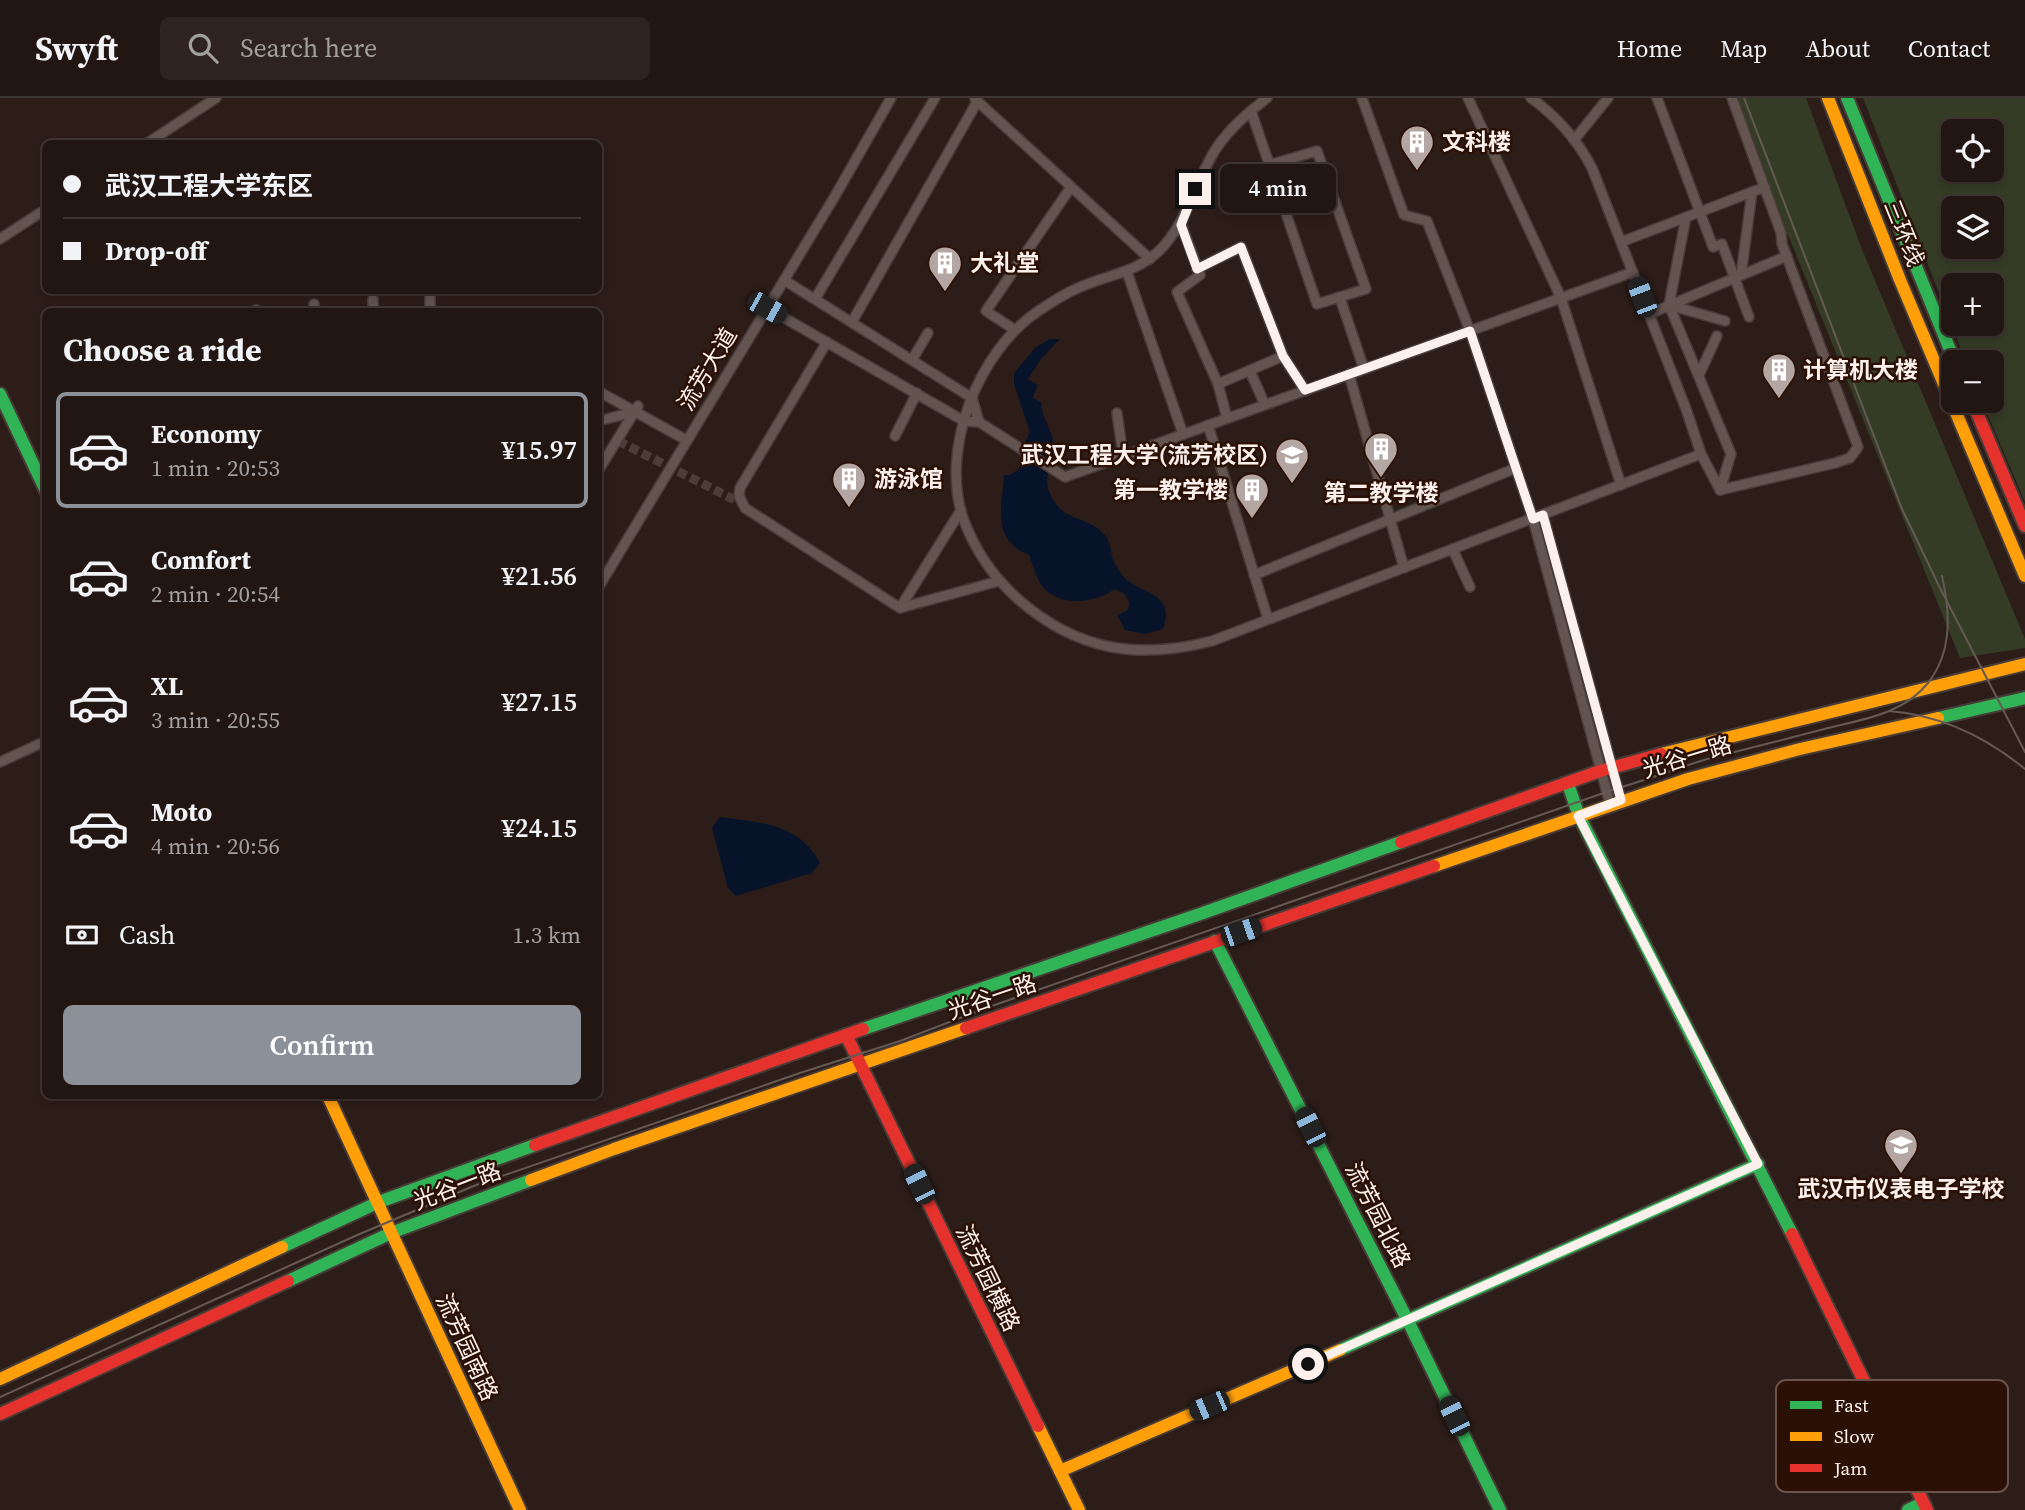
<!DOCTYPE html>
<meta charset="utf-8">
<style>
:root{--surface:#221612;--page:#2e2320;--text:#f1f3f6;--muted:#a29f9f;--line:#3f3532;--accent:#8c9099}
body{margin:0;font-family:"Source Serif 4","Noto Sans SC",serif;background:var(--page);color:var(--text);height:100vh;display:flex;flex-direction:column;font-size:26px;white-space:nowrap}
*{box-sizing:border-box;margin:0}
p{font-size:23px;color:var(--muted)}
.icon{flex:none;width:38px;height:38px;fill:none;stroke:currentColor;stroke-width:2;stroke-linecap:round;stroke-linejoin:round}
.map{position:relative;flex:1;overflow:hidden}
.panel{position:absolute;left:42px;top:210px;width:560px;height:791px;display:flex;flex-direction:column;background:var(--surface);border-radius:10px;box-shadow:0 4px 10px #0003,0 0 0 2px var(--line)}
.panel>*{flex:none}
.hud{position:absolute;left:42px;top:42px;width:560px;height:154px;border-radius:10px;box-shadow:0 4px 10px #0003,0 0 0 2px var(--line);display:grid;align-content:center;height:154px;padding:0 21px;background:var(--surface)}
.controls{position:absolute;left:1941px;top:21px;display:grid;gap:14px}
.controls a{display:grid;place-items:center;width:63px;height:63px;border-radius:10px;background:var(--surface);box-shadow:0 4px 10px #0003,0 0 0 2px var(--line);font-size:35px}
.end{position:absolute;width:32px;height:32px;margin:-16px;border:9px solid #fcf0ec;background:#111;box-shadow:0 0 0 4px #111}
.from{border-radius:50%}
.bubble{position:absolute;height:49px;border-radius:10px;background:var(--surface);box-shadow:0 4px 10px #0003,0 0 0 2px var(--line);font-size:23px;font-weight:600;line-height:49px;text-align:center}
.car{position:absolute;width:21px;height:42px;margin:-21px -10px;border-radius:9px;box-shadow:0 0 5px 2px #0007;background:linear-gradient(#222 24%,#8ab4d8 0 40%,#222 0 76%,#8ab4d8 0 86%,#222 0)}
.hud b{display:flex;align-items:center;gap:24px;height:66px;font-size:26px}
.hud b+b{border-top:2px solid var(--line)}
.hud i{width:18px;height:18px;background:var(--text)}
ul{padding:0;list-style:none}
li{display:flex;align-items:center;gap:21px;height:116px;margin:0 14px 10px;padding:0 7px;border:4px solid transparent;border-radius:10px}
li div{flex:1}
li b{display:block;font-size:26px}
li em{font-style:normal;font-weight:600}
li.on{border-color:var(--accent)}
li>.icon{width:63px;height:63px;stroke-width:1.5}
h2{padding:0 21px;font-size:32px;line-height:84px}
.pay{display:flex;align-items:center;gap:18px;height:77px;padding:0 21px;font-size:26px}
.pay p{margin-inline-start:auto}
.action{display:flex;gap:14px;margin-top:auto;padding:14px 21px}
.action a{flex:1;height:80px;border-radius:10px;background:var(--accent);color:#fff;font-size:28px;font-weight:600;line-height:80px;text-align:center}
header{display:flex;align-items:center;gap:42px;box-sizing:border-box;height:98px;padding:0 35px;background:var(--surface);border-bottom:2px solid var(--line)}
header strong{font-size:33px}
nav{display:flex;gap:38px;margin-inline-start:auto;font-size:24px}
.search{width:490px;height:63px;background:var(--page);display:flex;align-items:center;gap:18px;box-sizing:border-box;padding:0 24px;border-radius:10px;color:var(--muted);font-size:26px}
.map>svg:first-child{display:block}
</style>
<header>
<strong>Swyft</strong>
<div class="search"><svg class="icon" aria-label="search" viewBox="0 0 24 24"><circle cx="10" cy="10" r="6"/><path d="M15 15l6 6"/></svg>Search here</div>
<nav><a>Home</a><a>Map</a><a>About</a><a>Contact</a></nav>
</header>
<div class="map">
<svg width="2025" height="1412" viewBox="0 0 2025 1412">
<rect width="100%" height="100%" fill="#2d1d18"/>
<g fill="#343c26" fill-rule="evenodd">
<polygon points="1736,0 1806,0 1861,149 2025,541 2025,550 1960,560 1771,95"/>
<path d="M1863,0H2025V404L1982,303H1992V264H1966ZM1953,33H1992V72H1953ZM1953,110H1992V149H1953ZM1953,187H1992V226H1953Z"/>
</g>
<g fill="#071328">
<path d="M1050,241H1060L1041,261L1028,281L1038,287L1033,300L1041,304C1041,321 1055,335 1054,351C1054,366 1043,376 1049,393C1061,425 1084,416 1103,435C1113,444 1109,459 1117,469C1119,473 1123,479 1127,482C1146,497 1175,496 1163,531L1145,536L1125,532L1117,517L1127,513L1130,506L1125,496L1115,491C1095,505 1059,510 1042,488C1036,480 1033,467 1029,457C991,441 1002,411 1004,377H1010L1019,371L1024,347L1030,334L1014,286V275L1036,249Z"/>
<path d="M720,719C761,725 799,725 820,765L812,775L736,798L728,790L712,730Z"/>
</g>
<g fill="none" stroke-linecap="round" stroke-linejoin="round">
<polyline stroke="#4c3d38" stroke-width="9" stroke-dasharray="9 4.5" stroke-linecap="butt" points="618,343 741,405"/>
<g stroke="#473b38" stroke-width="12">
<g id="street">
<path d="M1267,0C1245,17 1223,36 1210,61C1193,93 1185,127 1159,153C1136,175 1106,177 1078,190C1064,196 1050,205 1037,214C978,254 940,351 963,420C975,453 993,479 1019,502C1078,553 1138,562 1212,543L1701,356L1686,311L1592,70C1578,43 1556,18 1531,0"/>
<polyline points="1362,0 1404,117 1427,123 1470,233 1533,421 1610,706"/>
<polyline points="1468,0 1561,200 1621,387"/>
<polyline points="1657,0 1713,149 1722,146 1749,219"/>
<polyline points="975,1 1150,161"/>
<polyline points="1251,13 1317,206 1366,191 1317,53 1269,67"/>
<polyline points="1574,42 1608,0"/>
<polyline points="146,46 216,0"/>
<polyline points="1686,119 1669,207 1731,356 1720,392"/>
<polyline points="1181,126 1200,177 1177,194 1218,286 1227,320"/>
<polyline points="0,141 46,111"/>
<polyline points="1621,144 1765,89"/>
<polyline points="1197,171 1241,149 1283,258 1305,292"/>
<polyline points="1127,174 1183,336"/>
<polyline points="1741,177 1752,94"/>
<polyline points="784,182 972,300 979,324"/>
<polyline points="430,196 430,214"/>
<polyline points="1340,200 1364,271"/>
<polyline points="373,201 373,214"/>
<polyline points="815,201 935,0"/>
<polyline points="314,206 315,214"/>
<polyline points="1669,207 1725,223"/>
<polyline points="767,210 964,323 979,324 1065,379 1633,174"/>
<polyline points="256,212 256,214"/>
<polyline points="1649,216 1787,158"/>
<polyline points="852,224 977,4"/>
<polyline points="1015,232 986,213 1071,89"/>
<polyline points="827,244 740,390 739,398 745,410 900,510 999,483"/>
<polyline points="912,262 928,235"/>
<polyline points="1250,273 1265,307"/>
<polyline points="1349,276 1404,470"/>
<polyline points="1699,277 1717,238"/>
<polyline points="1218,286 1283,258"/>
<polyline points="598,293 686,342"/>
<polyline points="1117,315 1123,357"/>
<polyline points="598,323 634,314"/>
<polyline points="1208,327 1268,521"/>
<polyline points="895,338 917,295"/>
<polyline points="1701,356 1720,392"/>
<polyline points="598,373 638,308"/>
<polyline points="1720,392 1835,365 1850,360 1858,349 1782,146 1781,135 1732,0"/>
<polyline points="1543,417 1621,702"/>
<polyline points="1453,452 1470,489"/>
<polyline points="1254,477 1516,370"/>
<polyline points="598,490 835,98 891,0"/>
<polyline points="900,510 961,412"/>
<polyline points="0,664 46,643"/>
</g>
</g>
<g stroke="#473b38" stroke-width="16">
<g id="fast">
<polyline points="1847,0 1955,264"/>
<polyline points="0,296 46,393"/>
<polyline points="1938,620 2025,600"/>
<polyline points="1568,686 1579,718 1792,1136"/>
<polyline points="1215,843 1408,1223 1500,1412"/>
<polyline points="863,931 1203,815 1401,744"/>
<polyline points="282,1149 379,1104 535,1047"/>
<polyline points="288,1183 391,1135 531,1082"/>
<polyline points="1340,1252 1758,1066"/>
<polyline points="1908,1412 1923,1405"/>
</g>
</g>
<g stroke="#473b38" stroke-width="16">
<g id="slow">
<polyline points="1828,0 1900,182 2025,478"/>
<polyline points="1661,656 2025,566"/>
<polyline points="1434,768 1688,681 1800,651 1938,620"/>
<polyline points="328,998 520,1412"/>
<polyline points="531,1082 614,1051 966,930"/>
<polyline points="0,1281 282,1149"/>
<polyline points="1038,1328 1079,1412"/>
<polyline points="1060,1373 1340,1252"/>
</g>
</g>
<g stroke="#473b38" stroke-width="16">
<g id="jam">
<polyline points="1972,303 2025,428"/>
<polyline points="1401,744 1600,673 1661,656"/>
<polyline points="966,930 1434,768"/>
<polyline points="846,937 1038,1328"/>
<polyline points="535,1047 863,931"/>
<polyline points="1792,1136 1927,1412"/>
<polyline points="0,1316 288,1183"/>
</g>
</g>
<use href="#street" stroke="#635450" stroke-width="9"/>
<use href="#fast" stroke="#30b455" stroke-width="12"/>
<use href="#slow" stroke="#ff9f0a" stroke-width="12"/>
<use href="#jam" stroke="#e5322d" stroke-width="12"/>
<g stroke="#655954" stroke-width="2">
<polyline points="1744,0 1902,411 1941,492 2025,654"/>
<path d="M1889,613C1940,617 1986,639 2025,671"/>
<path d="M0,1299L355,1138L476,1087L800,975L900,943L986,910L1618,690C1647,682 1675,671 1704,662C1745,651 1787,641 1828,630C1864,621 1903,616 1928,585C1953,553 1950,514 1942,478"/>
</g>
</g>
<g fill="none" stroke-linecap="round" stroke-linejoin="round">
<polyline stroke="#fcf0ec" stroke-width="9" points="1195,91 1181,127 1197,171 1241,149 1283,258 1305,292 1470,233 1533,421 1543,417 1621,702 1578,718 1758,1066 1308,1266"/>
</g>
<defs>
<g id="building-pin" transform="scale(1.75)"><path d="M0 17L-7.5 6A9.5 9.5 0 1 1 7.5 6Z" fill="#b4a6a2" stroke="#2b1006"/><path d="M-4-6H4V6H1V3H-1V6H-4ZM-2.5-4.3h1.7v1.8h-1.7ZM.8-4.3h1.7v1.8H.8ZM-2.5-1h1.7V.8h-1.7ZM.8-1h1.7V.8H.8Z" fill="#fff"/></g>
<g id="university-pin" transform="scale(1.75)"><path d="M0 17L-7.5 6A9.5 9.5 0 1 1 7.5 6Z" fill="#b4a6a2" stroke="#2b1006"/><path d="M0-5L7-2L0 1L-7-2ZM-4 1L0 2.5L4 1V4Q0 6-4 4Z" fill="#fff"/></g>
</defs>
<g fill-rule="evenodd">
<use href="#building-pin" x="1417" y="44"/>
<use href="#building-pin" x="945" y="165"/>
<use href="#building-pin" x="1779" y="272"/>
<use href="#building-pin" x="1381" y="351"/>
<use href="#university-pin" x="1292" y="357"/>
<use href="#building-pin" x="849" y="381"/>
<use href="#building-pin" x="1252" y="392"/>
<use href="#university-pin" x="1901" y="1047"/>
</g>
<g text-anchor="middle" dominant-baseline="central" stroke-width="5" stroke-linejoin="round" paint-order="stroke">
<g font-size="23" font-weight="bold" fill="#fcf0ec" stroke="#2b1006" text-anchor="start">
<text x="1442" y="44">文科楼</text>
<text x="970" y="165">大礼堂</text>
<text x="1803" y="272">计算机大楼</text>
<text x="1268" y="357" text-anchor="end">武汉工程大学(流芳校区)</text>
<text x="874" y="381">游泳馆</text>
<text x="1228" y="392" text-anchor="end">第一教学楼</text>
<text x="1381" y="395" text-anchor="middle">第二教学楼</text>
<text x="1901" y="1091" text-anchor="middle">武汉市仪表电子学校</text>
</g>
<g font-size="23" fill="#fcf0ec" stroke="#2b1006">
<text transform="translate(1904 135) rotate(68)">三环线</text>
<text transform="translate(707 271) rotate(-59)">流芳大道</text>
<text transform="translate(1687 659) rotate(-17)">光谷一路</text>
<text transform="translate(992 899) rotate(-19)">光谷一路</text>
<text transform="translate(457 1088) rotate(-21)">光谷一路</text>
<text transform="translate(1378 1117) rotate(63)">流芳园北路</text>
<text transform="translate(988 1180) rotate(64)">流芳园横路</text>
<text transform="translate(467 1249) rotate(65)">流芳园南路</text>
</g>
</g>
<rect x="1776" y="1282" width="232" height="112" rx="10" fill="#2b1006" stroke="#6a534b" stroke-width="2"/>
<rect x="1790" y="1303" width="32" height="8" fill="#30b455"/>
<rect x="1790" y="1334" width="32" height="9" fill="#ff9f0a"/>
<rect x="1790" y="1366" width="32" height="8" fill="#e5322d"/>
<g font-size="19" fill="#fcf0ec">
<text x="1834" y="1314">Fast</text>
<text x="1834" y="1345">Slow</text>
<text x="1834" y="1377">Jam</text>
</g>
</svg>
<div class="controls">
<a><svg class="icon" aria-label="locate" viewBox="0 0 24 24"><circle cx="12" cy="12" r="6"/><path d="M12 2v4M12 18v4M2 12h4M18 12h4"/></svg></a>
<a><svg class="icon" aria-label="layers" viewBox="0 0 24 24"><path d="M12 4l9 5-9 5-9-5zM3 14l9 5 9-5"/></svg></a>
<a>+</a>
<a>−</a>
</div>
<i class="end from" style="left:1308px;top:1266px"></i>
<i class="end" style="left:1195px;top:91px"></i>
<div class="bubble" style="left:1220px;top:66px;width:116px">4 min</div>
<i class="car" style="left:1642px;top:199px;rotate:339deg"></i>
<i class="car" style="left:767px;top:210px;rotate:119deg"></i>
<i class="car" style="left:1241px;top:834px;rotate:71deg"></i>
<i class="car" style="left:1310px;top:1029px;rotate:333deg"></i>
<i class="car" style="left:919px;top:1086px;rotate:334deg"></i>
<i class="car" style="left:1209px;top:1308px;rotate:247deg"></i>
<i class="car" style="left:1454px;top:1318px;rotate:334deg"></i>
<div class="hud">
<b><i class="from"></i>武汉工程大学东区</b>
<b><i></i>Drop-off</b>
</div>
<section class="panel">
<h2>Choose a ride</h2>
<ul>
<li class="on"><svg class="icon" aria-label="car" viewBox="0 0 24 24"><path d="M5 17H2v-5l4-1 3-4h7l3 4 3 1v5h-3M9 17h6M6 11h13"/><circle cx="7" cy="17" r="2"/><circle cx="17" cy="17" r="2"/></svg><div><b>Economy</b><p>1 min · 20:53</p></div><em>¥15.97</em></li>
<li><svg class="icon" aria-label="car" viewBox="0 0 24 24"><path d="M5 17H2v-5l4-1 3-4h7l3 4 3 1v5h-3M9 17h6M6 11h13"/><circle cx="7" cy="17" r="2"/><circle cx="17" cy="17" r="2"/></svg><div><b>Comfort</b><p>2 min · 20:54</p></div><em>¥21.56</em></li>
<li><svg class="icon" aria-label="car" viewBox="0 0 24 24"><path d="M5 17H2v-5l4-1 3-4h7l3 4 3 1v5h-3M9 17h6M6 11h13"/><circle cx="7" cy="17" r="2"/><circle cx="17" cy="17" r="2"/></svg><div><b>XL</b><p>3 min · 20:55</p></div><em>¥27.15</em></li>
<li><svg class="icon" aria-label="car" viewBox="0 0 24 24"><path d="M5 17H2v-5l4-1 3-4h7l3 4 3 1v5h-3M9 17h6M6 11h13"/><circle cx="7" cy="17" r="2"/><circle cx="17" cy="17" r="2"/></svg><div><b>Moto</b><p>4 min · 20:56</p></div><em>¥24.15</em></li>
</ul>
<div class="pay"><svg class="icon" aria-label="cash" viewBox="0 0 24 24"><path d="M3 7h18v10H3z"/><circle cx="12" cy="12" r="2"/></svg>Cash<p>1.3 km</p></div>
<div class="action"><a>Confirm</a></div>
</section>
</div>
